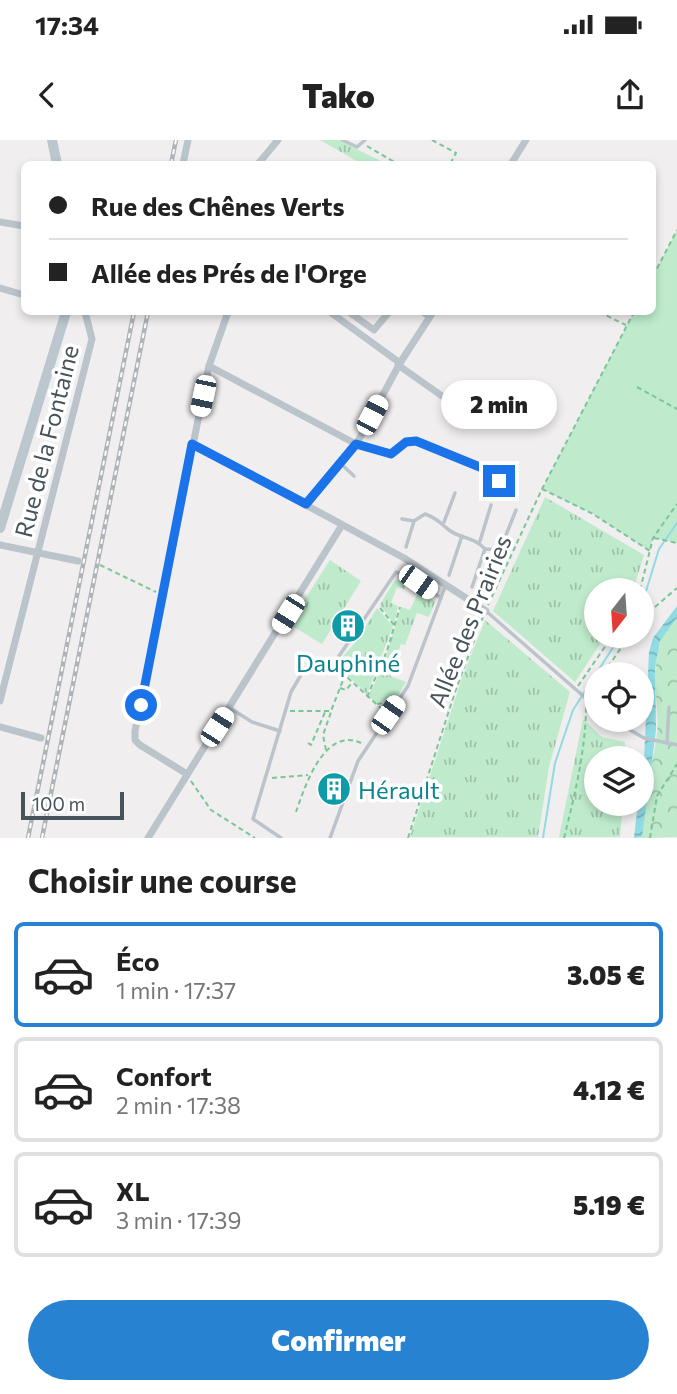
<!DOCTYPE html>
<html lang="fr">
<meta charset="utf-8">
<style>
:root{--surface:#fff;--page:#f6f6f6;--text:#222;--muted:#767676;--line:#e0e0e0;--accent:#2782d1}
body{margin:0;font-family:Commissioner,sans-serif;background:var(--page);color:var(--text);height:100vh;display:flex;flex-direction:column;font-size:26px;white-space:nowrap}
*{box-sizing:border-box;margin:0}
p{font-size:23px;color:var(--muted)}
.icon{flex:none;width:38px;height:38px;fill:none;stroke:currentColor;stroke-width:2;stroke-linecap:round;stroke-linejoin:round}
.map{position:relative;height:698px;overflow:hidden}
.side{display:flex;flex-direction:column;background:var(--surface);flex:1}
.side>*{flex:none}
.banner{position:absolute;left:21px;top:21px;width:635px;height:154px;border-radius:10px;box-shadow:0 4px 10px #0003;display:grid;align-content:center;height:154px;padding:0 28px;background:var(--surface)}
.needle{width:46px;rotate:197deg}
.fabs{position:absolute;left:584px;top:438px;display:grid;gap:14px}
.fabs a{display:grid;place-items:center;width:70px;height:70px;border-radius:50%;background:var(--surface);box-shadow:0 4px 10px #0003;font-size:35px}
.scale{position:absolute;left:21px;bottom:18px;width:103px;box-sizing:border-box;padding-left:7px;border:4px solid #47535a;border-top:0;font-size:19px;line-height:24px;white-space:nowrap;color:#47535a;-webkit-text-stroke:5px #fff;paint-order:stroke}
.end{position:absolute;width:32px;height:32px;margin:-16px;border:9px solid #1a73e8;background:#fff;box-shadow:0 0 0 4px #fff}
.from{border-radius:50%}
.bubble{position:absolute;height:49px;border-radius:24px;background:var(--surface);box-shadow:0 4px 10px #0003;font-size:23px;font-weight:800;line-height:49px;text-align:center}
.car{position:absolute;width:21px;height:42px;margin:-21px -10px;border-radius:9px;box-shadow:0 0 5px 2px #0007;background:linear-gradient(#fff 24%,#345 0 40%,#fff 0 76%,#345 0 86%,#fff 0)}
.banner b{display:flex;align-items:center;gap:24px;height:66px;font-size:26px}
.banner b+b{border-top:2px solid var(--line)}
.banner i{width:18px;height:18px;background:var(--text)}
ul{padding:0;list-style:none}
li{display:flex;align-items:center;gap:21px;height:105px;margin:0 14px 10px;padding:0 14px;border:4px solid var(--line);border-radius:10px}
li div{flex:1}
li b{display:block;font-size:26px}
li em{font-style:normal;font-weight:800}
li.current{border-color:var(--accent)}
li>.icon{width:63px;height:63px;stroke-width:1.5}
h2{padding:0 28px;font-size:32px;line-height:84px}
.cta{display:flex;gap:14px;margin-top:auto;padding:14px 28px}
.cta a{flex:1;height:80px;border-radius:42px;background:var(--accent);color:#fff;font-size:28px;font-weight:800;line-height:80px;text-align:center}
.status{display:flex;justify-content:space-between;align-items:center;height:49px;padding:0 35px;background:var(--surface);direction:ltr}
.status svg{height:19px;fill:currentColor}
header{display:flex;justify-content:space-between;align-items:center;height:91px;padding:0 28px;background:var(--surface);font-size:32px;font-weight:800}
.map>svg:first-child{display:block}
</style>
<div class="status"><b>17:34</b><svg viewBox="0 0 49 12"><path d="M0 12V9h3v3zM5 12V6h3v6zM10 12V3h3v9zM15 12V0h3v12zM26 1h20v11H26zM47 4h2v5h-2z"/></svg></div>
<header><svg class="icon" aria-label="back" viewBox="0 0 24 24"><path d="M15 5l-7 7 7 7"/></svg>Tako<svg class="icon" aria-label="share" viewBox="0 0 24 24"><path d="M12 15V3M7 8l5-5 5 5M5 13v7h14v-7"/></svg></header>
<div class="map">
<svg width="677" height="698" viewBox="0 0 677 698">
<defs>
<pattern id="grass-tufts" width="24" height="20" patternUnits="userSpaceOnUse" patternTransform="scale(1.75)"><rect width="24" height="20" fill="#bfebcc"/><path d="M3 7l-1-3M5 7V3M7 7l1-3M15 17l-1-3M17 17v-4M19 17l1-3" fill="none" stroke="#9dc1a9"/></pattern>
<pattern id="forest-crowns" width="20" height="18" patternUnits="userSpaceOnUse" patternTransform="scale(1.75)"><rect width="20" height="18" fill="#bfebcc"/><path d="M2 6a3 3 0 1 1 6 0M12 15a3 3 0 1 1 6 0" fill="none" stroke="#9dc1a9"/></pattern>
<pattern id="water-waves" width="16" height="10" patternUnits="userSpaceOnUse" patternTransform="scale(1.75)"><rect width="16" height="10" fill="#90dbe4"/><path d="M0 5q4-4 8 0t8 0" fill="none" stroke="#77b4bc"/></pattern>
</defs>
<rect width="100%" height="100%" fill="#f0eeee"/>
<g fill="url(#grass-tufts)">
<polygon points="320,0 338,0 387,24 362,24"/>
<polygon points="545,357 644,415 633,450 597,450 597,495 606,495 575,542 493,471"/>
<polygon points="330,420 361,441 322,504 289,484"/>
<polygon points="399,440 407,442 404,449 397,447 391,463 398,466 394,484 380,465 394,441"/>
<polygon points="420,448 435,462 429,477 417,473 405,505 401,504 390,536 406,542 396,559 376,563 369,556 385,520 401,467 410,470"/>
<polygon points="377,468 393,486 367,554 336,524 356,502"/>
<polygon points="485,480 570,552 549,627 538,697 410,697 462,538"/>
<polygon points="583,579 602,597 625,602 627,618 597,618 597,663 623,663 620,697 559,697"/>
</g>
<path fill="url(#forest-crowns)" d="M677,477V697L642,698C641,666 651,632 656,601C663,560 640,511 677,477Z"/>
<polygon fill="#bfebcc" points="677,90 677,403 653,398 650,411 593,374 542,349 634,172 653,172 653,136"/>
<polygon fill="url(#water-waves)" points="677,466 677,477 660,501 655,526 656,590 642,697 634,698 638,663 642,663 649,512 653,498"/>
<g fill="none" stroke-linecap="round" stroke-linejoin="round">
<g stroke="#90dbe4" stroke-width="2">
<polyline points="642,464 659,409 677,383"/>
<polyline points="543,698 555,623 573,570 621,495"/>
</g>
<g stroke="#7ac699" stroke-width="2" stroke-dasharray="5 3.5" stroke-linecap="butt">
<polyline points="432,0 456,13 450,24"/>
<polyline points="367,6 398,24"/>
<polyline points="653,136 677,90"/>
<polyline points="599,172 626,185"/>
<polyline points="637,247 677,269"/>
<polyline points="542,349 593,374 650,411"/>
<polyline points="654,398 677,403"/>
<polyline points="100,425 156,452"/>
<polyline points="640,450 653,398 677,364"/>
<polyline points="488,465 542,349 634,172"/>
<polyline points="380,468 394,485"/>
<polyline points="642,478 677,448"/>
<polyline points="335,526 385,572"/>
<polyline points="603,534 630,495"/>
<polyline points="578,546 613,495"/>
<polyline points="340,548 346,550 351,544"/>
<polyline points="590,554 597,543"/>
<polyline points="367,557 387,511 400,467"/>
<polyline points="377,564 392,562"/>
<polyline points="290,571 331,571 345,535"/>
<polyline points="308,603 311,605 325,572"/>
<polyline points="326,610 323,595 331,572"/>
<polyline points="272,638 308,635"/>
<polyline points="191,641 211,670 255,698"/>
<path d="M296,672C305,646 325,584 363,604"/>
<polyline points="408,698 455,552 483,477"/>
<path d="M564,698C575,654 586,609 586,565"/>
<polyline points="650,698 657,656 677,624"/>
</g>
<g stroke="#bac4ca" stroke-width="3.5">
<polyline points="342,0 357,7 365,0"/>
<polyline points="420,172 429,178"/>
<polyline points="340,323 354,336"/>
<path d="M402,379L414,381L425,374C437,378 440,383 449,390C461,399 475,397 485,409L500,410L516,370"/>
<polyline points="444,382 455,353"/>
<polyline points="480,401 491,365"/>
<polyline points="406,407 414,381"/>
<polyline points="449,435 462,396"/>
<polyline points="472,447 485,409"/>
<polyline points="486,471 597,568"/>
<polyline points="230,568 252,582 280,591"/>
<polyline points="611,579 644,598 677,605"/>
<polyline points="667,603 669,567"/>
<polyline points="281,698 253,679 291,552 305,528 337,519 396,432 418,442 441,458"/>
<polyline points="330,698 358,621 408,546 445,447"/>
</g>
<g stroke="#bac4ca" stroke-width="7">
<polyline points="183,24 188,0"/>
<polyline points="258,24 278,0"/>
<polyline points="511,24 526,0"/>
<polyline points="0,82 24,86"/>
<polyline points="0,148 24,155"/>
<polyline points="330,172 400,223"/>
<polyline points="349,172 374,190 389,172"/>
<polyline points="398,225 452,263 485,262 513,268 533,278"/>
<polyline points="209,226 356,304 391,314 406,302 416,301 492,332 499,341"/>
<polyline points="193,304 404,418 486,471"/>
<polyline points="306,364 358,301 400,223 433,172"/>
<polyline points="0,405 78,421"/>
<polyline points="0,561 92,199 85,172"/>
<polyline points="0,587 41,598"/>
<polyline points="187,634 140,605 135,600 135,591 209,226 228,172"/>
<polyline points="148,698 342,385"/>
</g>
<g stroke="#bbc6ce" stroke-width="10">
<polyline points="52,0 57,24"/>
<polyline points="0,388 66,172"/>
</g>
<g stroke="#b0b4b8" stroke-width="4.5">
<g id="rail">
<polyline points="171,24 176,0"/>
<polyline points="28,698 134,172"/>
<polyline points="42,698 148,172"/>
</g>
</g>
<use href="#rail" stroke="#fff" stroke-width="2" stroke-dasharray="5" stroke-linecap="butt"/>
</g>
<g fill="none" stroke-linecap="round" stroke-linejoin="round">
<polyline stroke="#1a73e8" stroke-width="9" points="141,565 192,304 306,364 356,304 391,314 406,302 416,301 492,332 499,341"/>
</g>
<defs>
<g id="building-disc" transform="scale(1.75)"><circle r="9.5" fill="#0f9aa8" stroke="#fff"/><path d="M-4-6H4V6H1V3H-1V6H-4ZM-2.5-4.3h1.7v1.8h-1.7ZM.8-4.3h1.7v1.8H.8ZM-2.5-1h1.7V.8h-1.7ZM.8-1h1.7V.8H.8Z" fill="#fff"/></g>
</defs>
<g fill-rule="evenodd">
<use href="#building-disc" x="348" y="486"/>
<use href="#building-disc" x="334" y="649"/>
</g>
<g text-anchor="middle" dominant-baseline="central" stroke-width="7" stroke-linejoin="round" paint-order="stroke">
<g font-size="24" fill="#47535a" stroke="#fff">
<text transform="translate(46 301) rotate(-76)">Rue de la Fontaine</text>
<text transform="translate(469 481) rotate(-68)">Allée des Prairies</text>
</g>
<g font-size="24" fill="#0d838f" stroke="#fff">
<text x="348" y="522">Dauphiné</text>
<text x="358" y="649" text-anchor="start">Hérault</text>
</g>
</g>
</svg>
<div class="fabs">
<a><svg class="needle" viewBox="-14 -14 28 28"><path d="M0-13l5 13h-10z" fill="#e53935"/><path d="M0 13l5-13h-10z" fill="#767676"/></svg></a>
<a><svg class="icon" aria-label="locate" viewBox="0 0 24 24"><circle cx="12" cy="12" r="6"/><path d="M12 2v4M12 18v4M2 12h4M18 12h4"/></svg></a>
<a><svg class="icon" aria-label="layers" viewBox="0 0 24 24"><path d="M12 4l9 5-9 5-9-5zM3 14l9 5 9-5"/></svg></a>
</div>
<div class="scale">100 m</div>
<i class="end from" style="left:141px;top:565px"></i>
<i class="end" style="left:499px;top:341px"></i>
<div class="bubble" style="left:441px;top:240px;width:116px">2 min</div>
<i class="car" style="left:203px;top:256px;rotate:192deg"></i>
<i class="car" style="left:372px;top:275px;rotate:28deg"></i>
<i class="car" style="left:418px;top:442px;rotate:125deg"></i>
<i class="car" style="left:288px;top:474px;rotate:212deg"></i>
<i class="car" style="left:388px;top:575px;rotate:35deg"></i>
<i class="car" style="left:217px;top:587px;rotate:33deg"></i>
<div class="banner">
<b><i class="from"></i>Rue des Chênes Verts</b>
<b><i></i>Allée des Prés de l'Orge</b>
</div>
</div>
<section class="side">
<h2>Choisir une course</h2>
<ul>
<li class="current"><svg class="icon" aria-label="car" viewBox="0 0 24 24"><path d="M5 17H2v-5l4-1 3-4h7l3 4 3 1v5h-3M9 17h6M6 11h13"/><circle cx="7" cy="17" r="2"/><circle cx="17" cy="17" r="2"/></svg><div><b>Éco</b><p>1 min · 17:37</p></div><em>3.05 €</em></li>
<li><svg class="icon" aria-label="car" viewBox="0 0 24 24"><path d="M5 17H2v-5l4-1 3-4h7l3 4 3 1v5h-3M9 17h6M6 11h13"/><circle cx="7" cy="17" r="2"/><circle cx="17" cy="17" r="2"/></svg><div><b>Confort</b><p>2 min · 17:38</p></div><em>4.12 €</em></li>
<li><svg class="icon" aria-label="car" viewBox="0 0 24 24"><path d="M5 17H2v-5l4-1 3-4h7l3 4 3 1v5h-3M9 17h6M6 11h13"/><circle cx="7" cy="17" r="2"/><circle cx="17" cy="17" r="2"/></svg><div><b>XL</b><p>3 min · 17:39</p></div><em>5.19 €</em></li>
</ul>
<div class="cta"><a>Confirmer</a></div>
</section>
